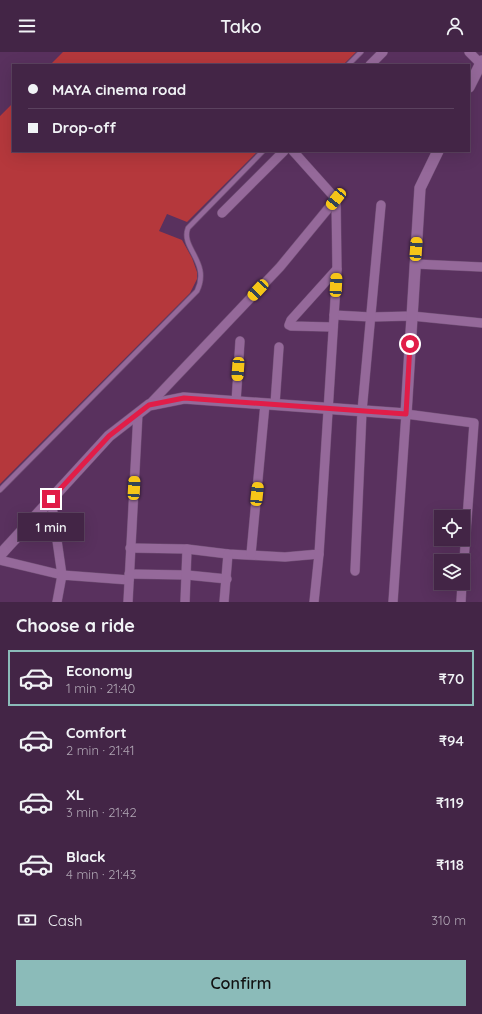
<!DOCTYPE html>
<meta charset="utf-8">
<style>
:root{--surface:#432546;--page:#4d3151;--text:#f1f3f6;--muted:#afa5b3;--line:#5b425f;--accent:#8bbbb9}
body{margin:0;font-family:Quicksand,sans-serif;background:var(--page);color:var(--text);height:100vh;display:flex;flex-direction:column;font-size:15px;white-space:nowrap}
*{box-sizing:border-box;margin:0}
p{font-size:13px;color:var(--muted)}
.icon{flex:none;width:22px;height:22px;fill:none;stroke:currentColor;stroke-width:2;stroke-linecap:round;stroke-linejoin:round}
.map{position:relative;height:550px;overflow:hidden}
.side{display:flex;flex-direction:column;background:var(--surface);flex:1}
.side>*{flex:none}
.guide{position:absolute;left:12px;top:12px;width:458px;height:88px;border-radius:0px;box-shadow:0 4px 16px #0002,0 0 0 1px var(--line);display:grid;align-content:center;height:88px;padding:0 16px;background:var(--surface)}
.tools{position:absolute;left:434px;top:458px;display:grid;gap:8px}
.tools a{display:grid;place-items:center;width:36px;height:36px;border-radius:0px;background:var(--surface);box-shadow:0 4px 16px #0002,0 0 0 1px var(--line);font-size:20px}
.end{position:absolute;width:18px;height:18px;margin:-9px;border:5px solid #e11d48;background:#fff;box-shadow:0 0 0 2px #fff}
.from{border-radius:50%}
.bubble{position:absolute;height:28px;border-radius:0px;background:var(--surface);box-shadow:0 4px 16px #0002,0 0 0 1px var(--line);font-size:13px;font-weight:600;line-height:28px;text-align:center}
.car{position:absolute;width:12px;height:24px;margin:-12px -6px;border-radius:5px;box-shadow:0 0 3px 1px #0007;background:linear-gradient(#f5c518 24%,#345 0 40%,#f5c518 0 76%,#345 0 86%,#f5c518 0)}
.guide b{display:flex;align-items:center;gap:14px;height:38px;font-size:15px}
.guide b+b{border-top:1px solid var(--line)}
.guide i{width:10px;height:10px;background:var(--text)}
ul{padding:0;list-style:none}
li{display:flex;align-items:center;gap:12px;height:56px;margin:0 8px 6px;padding:0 8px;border:2px solid transparent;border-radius:0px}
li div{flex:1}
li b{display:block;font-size:15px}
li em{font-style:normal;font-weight:600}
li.active{border-color:var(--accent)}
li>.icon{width:36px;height:36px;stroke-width:1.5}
h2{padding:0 16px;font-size:18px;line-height:48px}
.pay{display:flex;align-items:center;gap:10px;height:44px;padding:0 16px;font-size:15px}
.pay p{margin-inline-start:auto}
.primary-button{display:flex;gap:8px;margin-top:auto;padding:8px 16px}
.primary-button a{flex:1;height:46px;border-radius:0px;background:var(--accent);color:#111;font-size:16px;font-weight:600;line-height:46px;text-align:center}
header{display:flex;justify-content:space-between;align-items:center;height:52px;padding:0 16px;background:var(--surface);font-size:18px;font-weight:600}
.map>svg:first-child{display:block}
</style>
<header><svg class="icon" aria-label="menu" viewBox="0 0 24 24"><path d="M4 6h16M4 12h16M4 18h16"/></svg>Tako<svg class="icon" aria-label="person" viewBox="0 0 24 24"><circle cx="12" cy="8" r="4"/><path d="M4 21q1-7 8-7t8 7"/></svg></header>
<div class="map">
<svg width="482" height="550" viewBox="0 0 482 550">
<rect width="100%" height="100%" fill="#59315e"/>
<g fill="#b5383c">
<polygon points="63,0 356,0 343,13 50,13"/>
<polygon points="13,51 13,99 258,99 187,170 167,162 159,179 182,188 192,206 197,220 197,227 190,241 0,432 0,64"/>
</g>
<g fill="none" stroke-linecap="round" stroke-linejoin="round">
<g stroke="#735177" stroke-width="6">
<g id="service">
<polyline points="348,13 361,0"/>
<path d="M0,438L197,239C211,210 180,196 188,176L263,99"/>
</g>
</g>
<g stroke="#735177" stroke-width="10">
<g id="minor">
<polyline points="469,0 482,13"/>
<polyline points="370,13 383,0"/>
<polyline points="222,161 284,99"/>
<polyline points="415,212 482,215"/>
<polyline points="334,263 371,265 412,264 482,271"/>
<polyline points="333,275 291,274 289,273 291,268 337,217"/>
<polyline points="236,350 240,289"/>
<polyline points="275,352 279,295"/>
<polyline points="149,353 280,215 336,147"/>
<polyline points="130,496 187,497 228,502 285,505 319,502 337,217 336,147 293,99"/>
<polyline points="251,502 265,352"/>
<polyline points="0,508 62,523 51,447"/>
<polyline points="355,519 362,359 381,153"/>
<polyline points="129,522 187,523 227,527"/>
<polyline points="57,550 62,523 129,528"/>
<polyline points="128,550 138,361"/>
<polyline points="185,550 187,497"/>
<polyline points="224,550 228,502"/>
<polyline points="314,550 319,502"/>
<polyline points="393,550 406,362 474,371 463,522"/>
<polyline points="461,550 462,531"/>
</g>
</g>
<g stroke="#735177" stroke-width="12">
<g id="tertiary">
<polyline points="469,35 482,9"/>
<polyline points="0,503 109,384 149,353 184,346 406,362 420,136 438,99"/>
</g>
</g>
<use href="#service" stroke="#95699a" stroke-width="4.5"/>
<use href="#minor" stroke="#95699a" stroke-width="9"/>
<use href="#tertiary" stroke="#95699a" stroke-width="11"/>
</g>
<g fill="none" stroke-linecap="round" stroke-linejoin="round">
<polyline stroke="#e11d48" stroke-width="5" points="51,447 109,384 149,353 184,346 406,362 410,292"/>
</g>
</svg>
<div class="tools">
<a><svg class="icon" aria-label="locate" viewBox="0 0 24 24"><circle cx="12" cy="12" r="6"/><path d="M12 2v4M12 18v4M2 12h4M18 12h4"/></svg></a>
<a><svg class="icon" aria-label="layers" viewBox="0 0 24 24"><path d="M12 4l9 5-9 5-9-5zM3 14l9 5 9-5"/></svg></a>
</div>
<i class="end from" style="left:410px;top:292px"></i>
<i class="end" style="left:51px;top:447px"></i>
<div class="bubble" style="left:18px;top:461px;width:66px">1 min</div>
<i class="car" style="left:336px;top:147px;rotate:219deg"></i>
<i class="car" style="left:416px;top:197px;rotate:4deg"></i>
<i class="car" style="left:336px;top:233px;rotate:3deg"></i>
<i class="car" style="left:258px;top:238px;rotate:223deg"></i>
<i class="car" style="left:238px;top:317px;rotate:184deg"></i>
<i class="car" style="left:134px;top:436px;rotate:3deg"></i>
<i class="car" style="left:257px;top:442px;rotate:6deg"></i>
<div class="guide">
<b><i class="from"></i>MAYA cinema road</b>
<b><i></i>Drop-off</b>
</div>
</div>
<section class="side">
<h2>Choose a ride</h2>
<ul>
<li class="active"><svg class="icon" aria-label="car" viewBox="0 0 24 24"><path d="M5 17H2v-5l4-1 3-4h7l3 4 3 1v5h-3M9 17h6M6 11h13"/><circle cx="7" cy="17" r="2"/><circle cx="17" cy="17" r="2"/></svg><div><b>Economy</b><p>1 min · 21:40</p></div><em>₹70</em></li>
<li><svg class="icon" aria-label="car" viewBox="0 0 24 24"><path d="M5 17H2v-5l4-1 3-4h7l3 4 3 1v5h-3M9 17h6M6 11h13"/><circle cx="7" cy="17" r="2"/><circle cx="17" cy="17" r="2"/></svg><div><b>Comfort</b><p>2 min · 21:41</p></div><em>₹94</em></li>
<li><svg class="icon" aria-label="car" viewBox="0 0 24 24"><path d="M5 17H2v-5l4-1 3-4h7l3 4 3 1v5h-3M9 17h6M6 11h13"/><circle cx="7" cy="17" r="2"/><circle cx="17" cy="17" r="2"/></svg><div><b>XL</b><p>3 min · 21:42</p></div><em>₹119</em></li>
<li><svg class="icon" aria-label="car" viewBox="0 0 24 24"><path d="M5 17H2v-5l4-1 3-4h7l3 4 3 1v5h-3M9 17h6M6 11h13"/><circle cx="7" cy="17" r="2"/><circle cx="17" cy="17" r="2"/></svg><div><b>Black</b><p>4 min · 21:43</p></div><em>₹118</em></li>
</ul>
<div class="pay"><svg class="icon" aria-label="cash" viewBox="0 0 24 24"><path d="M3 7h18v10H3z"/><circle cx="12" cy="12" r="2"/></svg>Cash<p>310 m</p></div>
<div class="primary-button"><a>Confirm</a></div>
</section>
